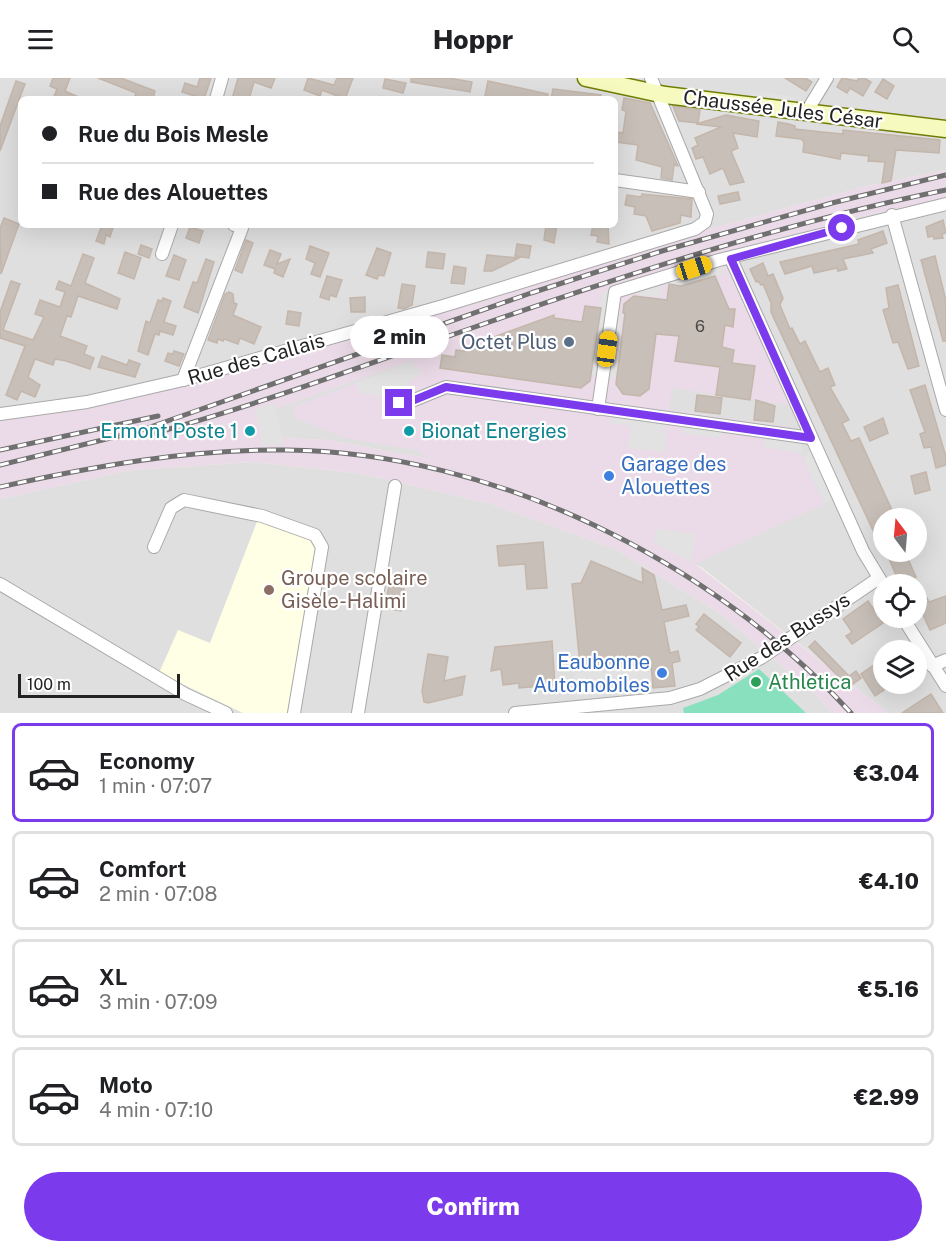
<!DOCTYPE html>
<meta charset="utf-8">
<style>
:root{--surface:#fff;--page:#f6f6f6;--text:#202124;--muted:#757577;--line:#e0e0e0;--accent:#7c3aed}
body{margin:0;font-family:"Public Sans",sans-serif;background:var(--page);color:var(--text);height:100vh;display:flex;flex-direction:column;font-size:22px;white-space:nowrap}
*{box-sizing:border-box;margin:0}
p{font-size:20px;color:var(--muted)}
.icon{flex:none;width:33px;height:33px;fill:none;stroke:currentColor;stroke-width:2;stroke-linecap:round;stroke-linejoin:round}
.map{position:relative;height:635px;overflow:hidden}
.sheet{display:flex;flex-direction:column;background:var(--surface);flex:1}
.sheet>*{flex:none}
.banner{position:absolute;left:18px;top:18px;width:600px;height:132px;border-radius:9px;box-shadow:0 6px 24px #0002;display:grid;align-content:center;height:132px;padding:0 24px;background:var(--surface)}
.needle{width:39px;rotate:344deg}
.controls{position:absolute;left:873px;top:430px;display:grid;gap:12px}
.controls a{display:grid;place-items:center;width:54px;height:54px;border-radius:50%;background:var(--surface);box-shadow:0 6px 24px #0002;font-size:30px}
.scale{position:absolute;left:18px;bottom:15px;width:162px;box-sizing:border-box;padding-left:6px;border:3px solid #222;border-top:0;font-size:16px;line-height:21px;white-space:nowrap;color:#222;-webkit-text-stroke:4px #fff;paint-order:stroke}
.end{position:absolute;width:27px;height:27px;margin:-14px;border:8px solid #7c3aed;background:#fff;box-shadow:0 0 0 3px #fff}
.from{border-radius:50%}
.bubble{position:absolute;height:42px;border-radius:21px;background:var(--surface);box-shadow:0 6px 24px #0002;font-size:20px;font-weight:800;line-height:42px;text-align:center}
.car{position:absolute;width:18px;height:36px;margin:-18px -9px;border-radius:8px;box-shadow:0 0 4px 2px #0007;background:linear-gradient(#f5c518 24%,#345 0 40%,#f5c518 0 76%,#345 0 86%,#f5c518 0)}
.banner b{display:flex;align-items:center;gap:21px;height:57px;font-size:22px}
.banner b+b{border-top:2px solid var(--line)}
.banner i{width:15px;height:15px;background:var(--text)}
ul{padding:10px 0 0;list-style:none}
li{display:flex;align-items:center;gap:18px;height:99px;margin:0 12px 9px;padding:0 12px;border:3px solid var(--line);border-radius:9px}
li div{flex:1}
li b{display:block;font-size:22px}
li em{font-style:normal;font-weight:800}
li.on{border-color:var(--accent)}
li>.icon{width:54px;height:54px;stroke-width:1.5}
.cta{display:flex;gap:12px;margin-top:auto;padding:12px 24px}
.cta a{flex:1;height:69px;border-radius:36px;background:var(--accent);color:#fff;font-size:24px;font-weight:800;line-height:69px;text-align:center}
header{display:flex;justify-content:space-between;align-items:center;height:78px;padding:0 24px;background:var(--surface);font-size:27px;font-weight:800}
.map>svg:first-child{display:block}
</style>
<header><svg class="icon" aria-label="menu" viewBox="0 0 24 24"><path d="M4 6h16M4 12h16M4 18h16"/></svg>Hoppr<svg class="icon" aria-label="search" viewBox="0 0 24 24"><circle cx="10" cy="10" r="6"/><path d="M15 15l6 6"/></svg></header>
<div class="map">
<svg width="946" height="635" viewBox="0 0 946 635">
<rect width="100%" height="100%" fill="#f2efe9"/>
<g fill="#e0dfdf" fill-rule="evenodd">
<path d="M0,0H946V92L867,108L633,172L433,237L152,314L0,339ZM21,21H615V147H21Z"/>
<path d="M946,122V635H888L701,489L573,427L488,391L327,362L282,360L274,331L642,200L858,139ZM884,441H916V474H884ZM884,507H916V540H884ZM884,573H916V606H884Z"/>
<polygon points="254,384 363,396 491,426 615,471 718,534 819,619 832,635 0,635 0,421 131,392"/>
</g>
<path fill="#ebdbe8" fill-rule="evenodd" d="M946,92V122L858,139L722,178L789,327L672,310L669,332L788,349L824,426L695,486L888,635H832L819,619L718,534L615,471L491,426L363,396L254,384L131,392L0,421V339L152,314L433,237L633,172L867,108ZM455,267L296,328L293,339L345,360L421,373V377L444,383L327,362L282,360L275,331Z"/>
<polygon fill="#ffffe5" points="258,441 311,462 315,471 289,635 243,635 159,595 178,552 210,565"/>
<polygon fill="#88e0be" points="759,591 806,635 684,635 683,630 718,617"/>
<g fill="#e2e2e2">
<polygon points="753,13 795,19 794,27 752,21"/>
<polygon points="722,186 724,195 684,208 663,207 661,220 636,216 637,208"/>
<polygon points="602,214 615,214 612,232 623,235 615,301 591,298"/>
<polygon points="411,284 421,295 401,312 398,320 360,315 355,305"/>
<polygon points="274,325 284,367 263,368 255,331"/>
<polygon points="611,338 666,345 665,353 650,351 667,355 665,374 628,370 631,348 610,345"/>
<polygon points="684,347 722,352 721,360 682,355"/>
<polygon points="764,358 802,363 801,375 763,369"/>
<polygon points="812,371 835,420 824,426 804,380"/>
<polygon points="656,451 695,456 691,484 654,465"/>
<polygon points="649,587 652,612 575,618 574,595"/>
</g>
<g fill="#c7bfb8" stroke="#c4b6ab" stroke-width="1.5">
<polygon points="53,0 70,0 65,13 83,21 53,21 57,11 50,8"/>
<polygon points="98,0 121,0 155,13 153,21 134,21 136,15"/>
<polygon points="200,0 211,0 204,21 182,14 185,5 197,9"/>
<polygon points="238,0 275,0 271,10 254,4 249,21 232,21"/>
<polygon points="308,0 334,7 337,0 353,0 345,21 322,12 320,18 304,12"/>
<polygon points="411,0 449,0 472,4 470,14 411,4"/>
<polygon points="785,0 805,0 812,4 806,13"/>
<polygon points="842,0 857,3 859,0 864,0 871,4 863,18 850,10 847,15 837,9"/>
<polygon points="385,1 406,5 403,15 383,10"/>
<polygon points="883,1 894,8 887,21 875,14"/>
<polygon points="16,3 25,6 0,73 0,48"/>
<polygon points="488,3 548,16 547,21 500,21 485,18"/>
<polygon points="553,11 601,17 600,21 551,21"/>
<polygon points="624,20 650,25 678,88 674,87 672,102 661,100 662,89 636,82 638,67 616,64 617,54 623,55 626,33 622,32"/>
<polygon points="673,28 700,32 698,45 679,43"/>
<polygon points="726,37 759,43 757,59 733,55 738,70 731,73 744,104 730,107 723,90 710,96 703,79 696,81 692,70 698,67 695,60 721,49 696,46"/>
<polygon points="778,44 789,46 795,48 795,51 822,54 843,56 843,52 940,62 939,75 896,72 891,103 882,105 885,84 868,83 869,78 841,75 840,81 803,74 804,64 801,61 776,58"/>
<polygon points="738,114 740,122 720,126 718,118"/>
<polygon points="642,116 692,121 691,139 681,137 680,145 652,153 646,138 634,136 635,129 625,127 627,117 641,119"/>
<polygon points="4,140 19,146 1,196 0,150"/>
<polygon points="943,142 946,155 942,156 943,160 934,161 933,158 928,159 926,149"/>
<polygon points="102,147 114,147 110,159 106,157 104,166 96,163"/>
<polygon points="546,147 557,147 554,165 544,162"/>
<polygon points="593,147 608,147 609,166 597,164 598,158 591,157"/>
<polygon points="190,149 203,153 199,165 186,160"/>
<polygon points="883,153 887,165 871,171 873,175 843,181 847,191 838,193 837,190 814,195 812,188 785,196 780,184 859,166 858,162"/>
<polygon points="246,162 253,165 242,195 235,192"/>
<polygon points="517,166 531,168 529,180 515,178"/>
<polygon points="141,167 152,171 149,180 138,176"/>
<polygon points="310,168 329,175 320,199 311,196 315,185 306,181"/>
<polygon points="377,170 391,175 384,198 379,197 377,201 366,197"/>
<polygon points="270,172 281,176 277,186 290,181 283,199 274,195 275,191 264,187"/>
<polygon points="125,174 141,180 134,201 118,195"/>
<polygon points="428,174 445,176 443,191 426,189"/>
<polygon points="83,176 94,180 85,205 120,221 117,231 78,218 71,239 67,238 60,258 87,268 84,276 94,280 90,291 66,283 55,281 53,287 35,281 28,299 40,307 35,319 21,313 17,322 6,317 25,268 0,260 0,234 11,203 20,206 3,252 33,262 44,239 35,236 40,222 60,229 65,214 56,211 59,203 71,208"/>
<polygon points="174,177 186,182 179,202 166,198"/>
<polygon points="487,177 519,180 492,193 484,193"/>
<polygon points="935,178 946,223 946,263 943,263 921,182"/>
<polygon points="206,181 214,184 198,235 184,229 193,204 197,205"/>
<polygon points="763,185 768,198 773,196 783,220 780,227 790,251 792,250 800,266 805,263 820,294 828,290 835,307 830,309 849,342 842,345 851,363 859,360 892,432 896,431 900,441 884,441 884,458 877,461 771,234 771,225 763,206 761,207 758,203 756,204 750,191"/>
<polygon points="454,188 466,190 464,206 451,205"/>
<polygon points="327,198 342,202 336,219 330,217 329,222 320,219"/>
<polygon points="715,198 729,231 735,231 733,249 725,247 722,269 734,272 732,285 755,288 750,322 716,317 720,289 675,283 679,258 656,256 649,311 640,318 623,316 616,306 625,235 623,235 624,226 634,218 667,222 669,206 681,208"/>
<polygon points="402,206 415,208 412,227 404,231 398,230"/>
<polygon points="898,207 919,288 908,291 898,264 893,265 883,232 889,230 886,210"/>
<polygon points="229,214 233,216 234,225 237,226 233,237 261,249 254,266 240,260 238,266 224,261 223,263 218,261 217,265 208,262 225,216"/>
<polygon points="365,219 365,234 351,234 350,220"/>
<polygon points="163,220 171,223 164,244 176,248 173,257 160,253 159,257 155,256 148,277 138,273 146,243 150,245 158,222 162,223"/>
<polygon points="585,228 601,230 590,303 581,310 440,290 442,277 455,279 456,272 465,273 466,269 489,272 491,260 554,237 554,240 582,244"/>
<polygon points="288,233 301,235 299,248 286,246"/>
<polygon points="174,273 184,276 179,288 165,283 168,275 173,276"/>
<polygon points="102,278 127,287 129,282 140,286 135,299 98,289"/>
<polygon points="925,307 946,379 946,387 936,390 931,369 924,370 920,356 925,354 910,312"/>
<polygon points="697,317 722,320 720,336 695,333"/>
<polygon points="756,322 775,328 773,344 754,342"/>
<polygon points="883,340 888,355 870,363 864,349"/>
<polygon points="926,394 930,412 915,416 911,398"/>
<polygon points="543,464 547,510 527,511 525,486 499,488 497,468"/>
<polygon points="886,474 905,474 916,499 900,506"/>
<polygon points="591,483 643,505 642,490 654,497 662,532 686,527 689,538 664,544 670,575 678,573 680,583 672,585 675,608 653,610 651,586 587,592 580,587 572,506 581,505"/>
<polygon points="389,508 404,511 401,533 384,530"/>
<polygon points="946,518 946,545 930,552 917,524 927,520 929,524"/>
<polygon points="868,523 883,545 852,566 846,558 852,554 843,541"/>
<polygon points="704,536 741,565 730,579 696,552 699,549 696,546"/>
<polygon points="552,563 555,607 519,610 519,605 503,607 501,591 491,593 495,569"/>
<polygon points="815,563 849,598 856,593 861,600 849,609 809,569"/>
<polygon points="428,576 448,579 444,603 465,598 462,617 428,625 424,624 422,613"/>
<polygon points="884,580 884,612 875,618 861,596"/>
<polygon points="931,616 943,635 902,635 920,623"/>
</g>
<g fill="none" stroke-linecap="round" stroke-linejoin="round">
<g stroke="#a9a9a9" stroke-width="14">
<g id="street">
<polyline points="216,21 222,0"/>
<polyline points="807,33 827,0"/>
<polyline points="615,102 699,114"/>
<polyline points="892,137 946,332"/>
<polyline points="162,176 172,147"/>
<polyline points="731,181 863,473 884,508"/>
<polyline points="183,302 242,150 234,147"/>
<polyline points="399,325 407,325 446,309 811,360"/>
<polyline points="598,331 615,214 719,182 946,126"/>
<polyline points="0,336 87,324 183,302 443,228 695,151 705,144 707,136 651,0"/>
<polyline points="154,469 171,430 184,422 262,438 315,457 322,469 294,635"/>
<polyline points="0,506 185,616 226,635"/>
<polyline points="903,540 946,608"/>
<polyline points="932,588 946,582"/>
<polyline points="358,635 395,408"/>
<polyline points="515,635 670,620 700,611 761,580 879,500"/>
</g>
</g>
<g stroke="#707d05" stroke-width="19">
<polyline id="secondary" points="586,0 665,17 946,51"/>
</g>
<use href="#street" stroke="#fff" stroke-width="12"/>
<use href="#secondary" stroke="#f7fabf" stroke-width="16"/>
<g stroke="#707070" stroke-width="5">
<g id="rail">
<path d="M155,355C261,326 365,287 469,251C625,197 783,145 946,112"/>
<polyline points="0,372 158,338"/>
<polyline points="0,387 139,353 531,215 662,173 832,125 946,97"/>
<path d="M0,409C95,388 189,371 286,372C494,374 712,483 851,635"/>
</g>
</g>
<use href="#rail" stroke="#fff" stroke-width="3" stroke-dasharray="9" stroke-linecap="butt"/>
</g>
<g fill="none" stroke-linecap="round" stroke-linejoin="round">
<polyline stroke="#7c3aed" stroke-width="8" points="399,325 407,325 446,309 811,360 731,181 842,150"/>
</g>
<circle fill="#5c6f8a" stroke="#fff" stroke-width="2" cx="569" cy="264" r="6"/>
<g fill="#0f9aa8" stroke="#fff" stroke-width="2">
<circle cx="250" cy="353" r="6"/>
<circle cx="409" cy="353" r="6"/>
</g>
<g fill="#3f7fe0" stroke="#fff" stroke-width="2">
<circle cx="609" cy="398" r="6"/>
<circle cx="662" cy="595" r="6"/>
</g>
<circle fill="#8d6e63" stroke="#fff" stroke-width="2" cx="269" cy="512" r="6"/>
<circle fill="#2e9e5b" stroke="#fff" stroke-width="2" cx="756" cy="604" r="6"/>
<g text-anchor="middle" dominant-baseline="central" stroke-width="4.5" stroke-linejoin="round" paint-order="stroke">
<g font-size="16" fill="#4b4948">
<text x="700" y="248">6</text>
</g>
<g font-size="20" fill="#222" stroke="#fff">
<text transform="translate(783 31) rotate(7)">Chaussée Jules César</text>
<text transform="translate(256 281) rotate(-16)">Rue des Callais</text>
<text transform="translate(787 559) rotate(-33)">Rue des Bussys</text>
</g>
<g font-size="20" fill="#4e5e75" stroke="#fff" text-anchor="end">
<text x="557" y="264">Octet Plus</text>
</g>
<g font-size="20" fill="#0d838f" stroke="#fff" text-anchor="end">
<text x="238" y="353">Ermont Poste 1</text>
<text x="421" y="353" text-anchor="start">Bionat Energies</text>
</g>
<g font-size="20" fill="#366cbe" stroke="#fff" text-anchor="start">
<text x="621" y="386">Garage des<tspan x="621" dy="23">Alouettes</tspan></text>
<text x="650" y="584" text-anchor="end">Eaubonne<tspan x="650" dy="23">Automobiles</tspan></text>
</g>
<g font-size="20" fill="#785e54" stroke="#fff" text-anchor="start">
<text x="281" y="500">Groupe scolaire<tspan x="281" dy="23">Gisèle-Halimi</tspan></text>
</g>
<g font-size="20" fill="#27864d" stroke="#fff" text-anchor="start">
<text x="768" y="604">Athletica</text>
</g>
</g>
</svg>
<div class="controls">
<a><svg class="needle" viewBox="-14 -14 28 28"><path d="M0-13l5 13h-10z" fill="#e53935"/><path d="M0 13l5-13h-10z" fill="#757577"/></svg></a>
<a><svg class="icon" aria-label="locate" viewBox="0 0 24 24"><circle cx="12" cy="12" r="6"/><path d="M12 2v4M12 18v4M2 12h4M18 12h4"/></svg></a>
<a><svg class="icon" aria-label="layers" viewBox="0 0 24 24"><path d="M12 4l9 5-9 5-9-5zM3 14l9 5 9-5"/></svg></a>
</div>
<div class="scale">100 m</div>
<i class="end from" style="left:842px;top:150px"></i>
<i class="end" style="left:399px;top:325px"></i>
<div class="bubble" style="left:350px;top:238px;width:99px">2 min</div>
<i class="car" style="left:694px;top:190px;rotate:72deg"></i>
<i class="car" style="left:607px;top:271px;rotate:8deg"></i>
<div class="banner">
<b><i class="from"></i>Rue du Bois Mesle</b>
<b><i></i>Rue des Alouettes</b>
</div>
</div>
<section class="sheet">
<ul>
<li class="on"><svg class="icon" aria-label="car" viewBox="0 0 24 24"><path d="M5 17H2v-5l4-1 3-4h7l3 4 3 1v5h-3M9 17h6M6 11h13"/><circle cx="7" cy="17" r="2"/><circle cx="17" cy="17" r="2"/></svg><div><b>Economy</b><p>1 min · 07:07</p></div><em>€3.04</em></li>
<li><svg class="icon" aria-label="car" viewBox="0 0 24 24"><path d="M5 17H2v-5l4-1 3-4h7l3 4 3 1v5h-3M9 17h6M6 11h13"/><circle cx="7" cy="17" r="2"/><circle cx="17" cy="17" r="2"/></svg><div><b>Comfort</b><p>2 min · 07:08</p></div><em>€4.10</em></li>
<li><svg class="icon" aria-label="car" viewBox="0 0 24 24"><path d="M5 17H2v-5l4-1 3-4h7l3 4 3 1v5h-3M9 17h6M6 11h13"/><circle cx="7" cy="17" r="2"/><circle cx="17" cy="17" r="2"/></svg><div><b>XL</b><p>3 min · 07:09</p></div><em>€5.16</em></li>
<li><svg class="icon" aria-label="car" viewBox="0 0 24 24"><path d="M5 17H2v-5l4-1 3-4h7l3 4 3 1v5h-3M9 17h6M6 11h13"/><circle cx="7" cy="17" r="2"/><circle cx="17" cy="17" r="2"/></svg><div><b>Moto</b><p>4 min · 07:10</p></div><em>€2.99</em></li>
</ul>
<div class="cta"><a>Confirm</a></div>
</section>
